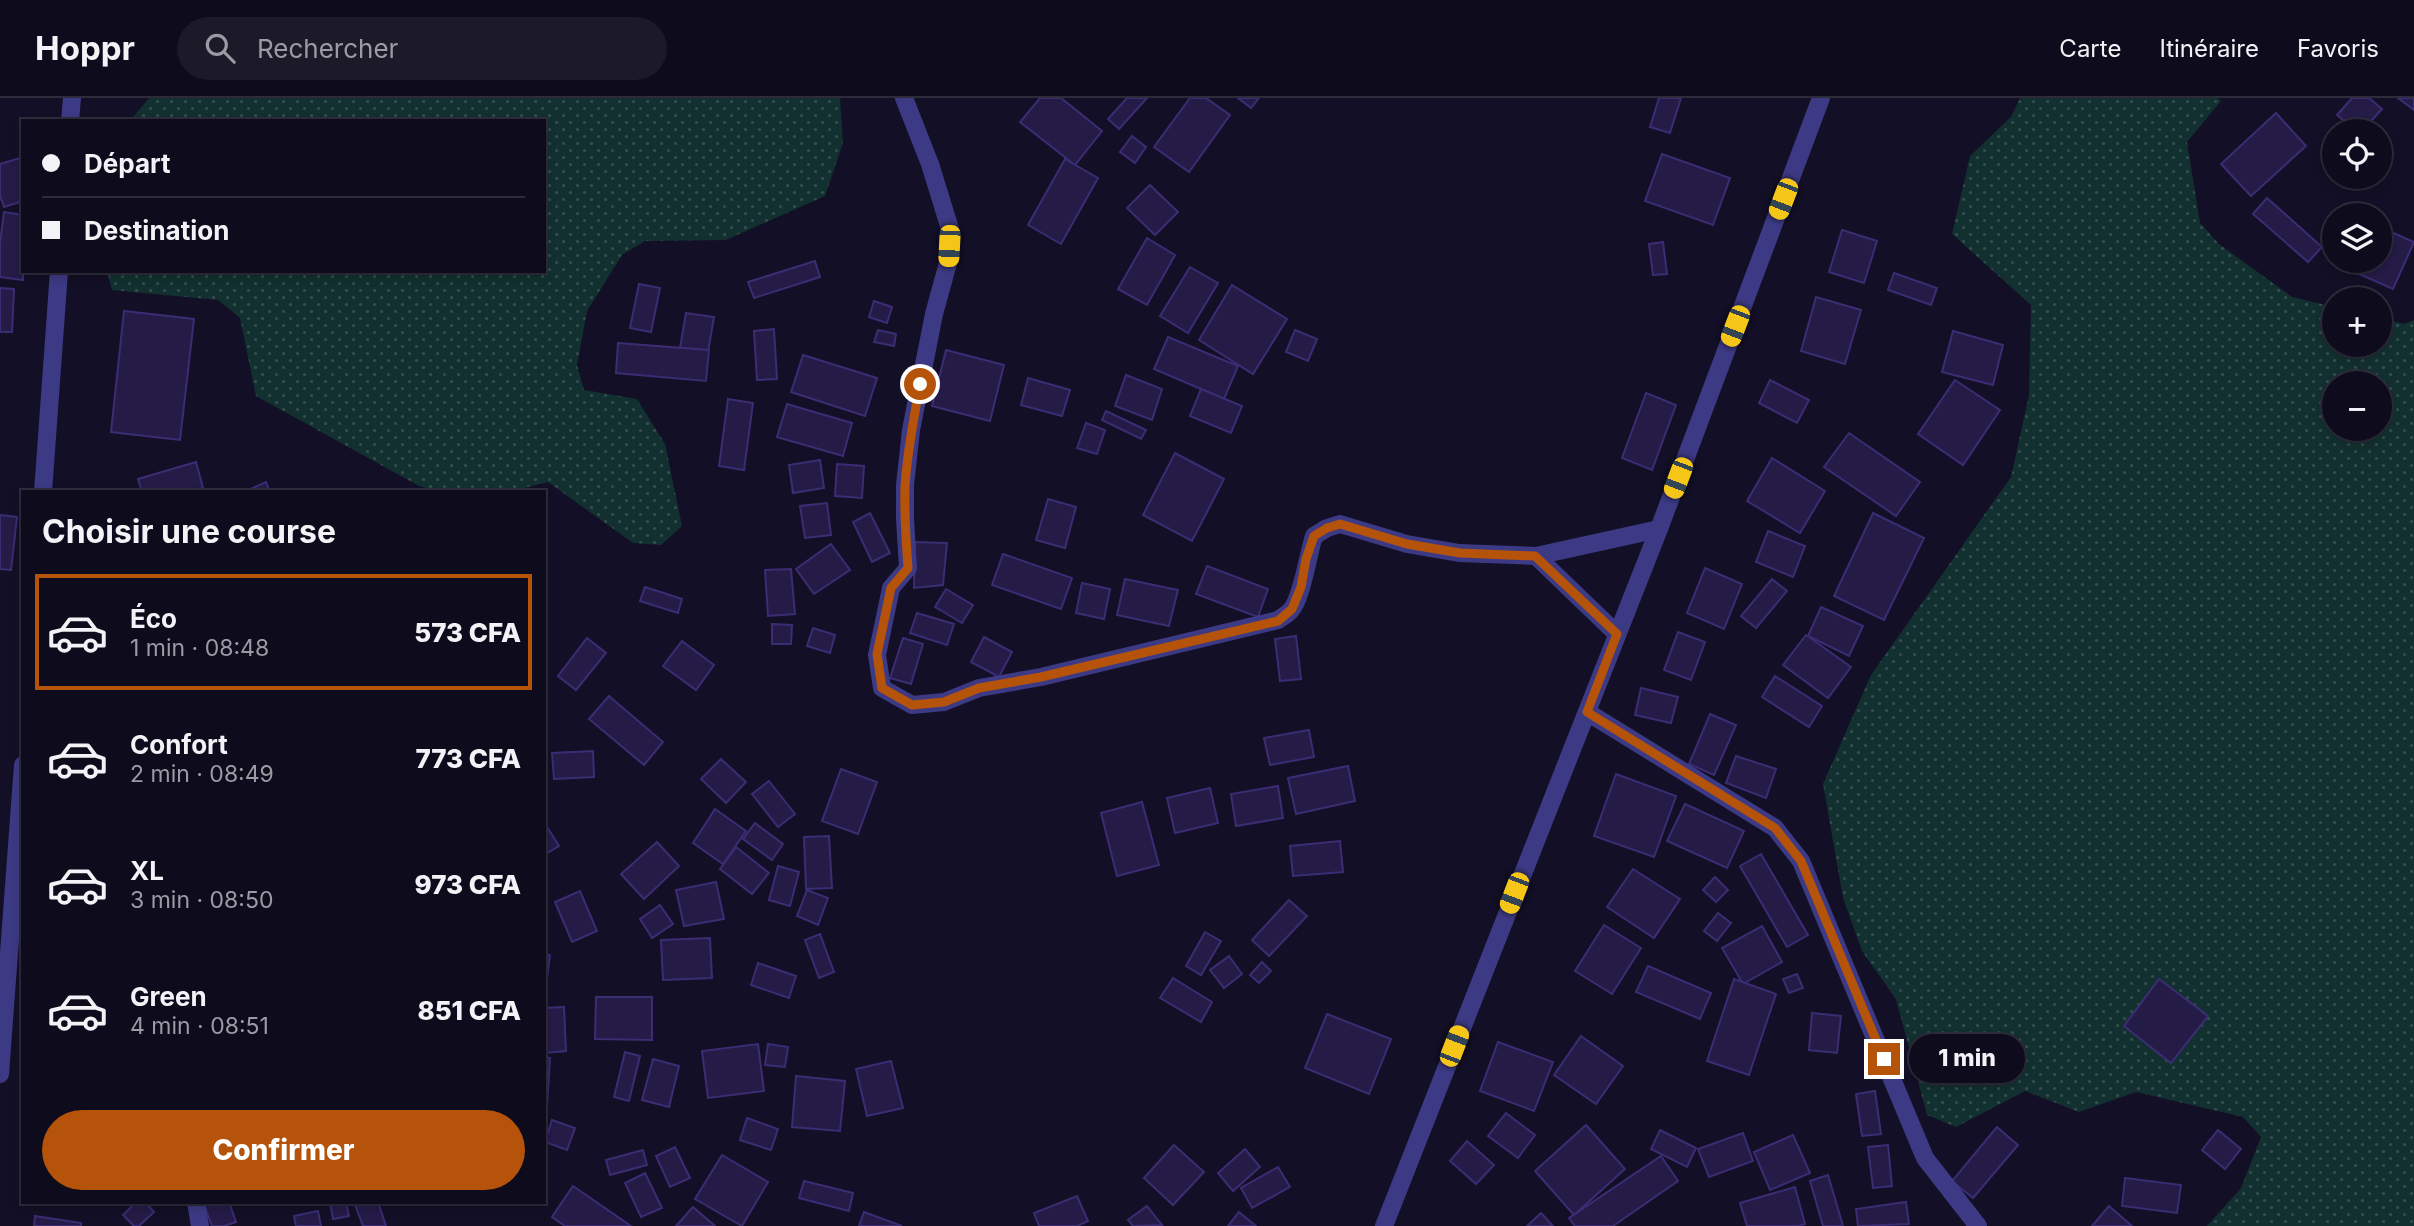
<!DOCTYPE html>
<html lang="fr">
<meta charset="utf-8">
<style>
:root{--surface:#0e0b1c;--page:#1c1929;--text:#f1f3f6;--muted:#9b9ba3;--line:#2e2b3b;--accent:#b45309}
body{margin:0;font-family:Inter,sans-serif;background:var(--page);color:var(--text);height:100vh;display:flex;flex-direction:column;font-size:26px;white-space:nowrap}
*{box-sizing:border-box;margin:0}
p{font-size:23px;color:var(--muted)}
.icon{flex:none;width:38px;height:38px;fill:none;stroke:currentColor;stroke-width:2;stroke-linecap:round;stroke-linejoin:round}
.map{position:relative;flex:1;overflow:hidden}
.details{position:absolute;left:21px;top:392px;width:525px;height:714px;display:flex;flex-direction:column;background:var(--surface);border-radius:0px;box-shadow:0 4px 10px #0003,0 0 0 2px var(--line)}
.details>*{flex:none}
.top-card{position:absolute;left:21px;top:21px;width:525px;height:154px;border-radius:0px;box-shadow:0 4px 10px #0003,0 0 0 2px var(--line);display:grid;align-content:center;height:154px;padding:0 21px;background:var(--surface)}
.tools{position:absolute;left:2322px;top:21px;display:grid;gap:14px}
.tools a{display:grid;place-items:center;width:70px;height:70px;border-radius:50%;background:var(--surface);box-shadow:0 4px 10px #0003,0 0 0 2px var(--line);font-size:35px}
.end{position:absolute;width:32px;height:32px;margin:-16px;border:9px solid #b45309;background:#fff;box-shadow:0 0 0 4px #fff}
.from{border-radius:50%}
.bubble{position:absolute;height:49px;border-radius:24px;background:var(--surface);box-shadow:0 4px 10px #0003,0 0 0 2px var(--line);font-size:23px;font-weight:800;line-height:49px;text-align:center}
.car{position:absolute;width:21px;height:42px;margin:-21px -10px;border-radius:9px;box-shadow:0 0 5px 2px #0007;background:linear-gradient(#f5c518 24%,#345 0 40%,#f5c518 0 76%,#345 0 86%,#f5c518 0)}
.top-card b{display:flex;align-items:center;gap:24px;height:66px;font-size:26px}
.top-card b+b{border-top:2px solid var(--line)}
.top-card i{width:18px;height:18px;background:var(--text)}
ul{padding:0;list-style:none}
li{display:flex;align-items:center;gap:21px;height:116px;margin:0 14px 10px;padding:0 7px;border:4px solid transparent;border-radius:0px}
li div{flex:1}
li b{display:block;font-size:26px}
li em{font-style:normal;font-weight:800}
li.selected{border-color:var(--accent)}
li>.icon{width:63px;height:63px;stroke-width:1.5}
h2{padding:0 21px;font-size:32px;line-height:84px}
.primary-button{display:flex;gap:14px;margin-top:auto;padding:14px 21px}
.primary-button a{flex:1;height:80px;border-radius:42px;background:var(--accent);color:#fff;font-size:28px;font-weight:800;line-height:80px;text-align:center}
header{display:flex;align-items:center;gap:42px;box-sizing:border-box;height:98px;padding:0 35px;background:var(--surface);border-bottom:2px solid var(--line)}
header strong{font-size:33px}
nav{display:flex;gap:38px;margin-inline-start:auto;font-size:24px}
.search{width:490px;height:63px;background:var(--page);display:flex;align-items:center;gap:18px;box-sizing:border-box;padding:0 24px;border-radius:38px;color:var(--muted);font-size:26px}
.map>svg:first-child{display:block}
</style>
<header>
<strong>Hoppr</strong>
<div class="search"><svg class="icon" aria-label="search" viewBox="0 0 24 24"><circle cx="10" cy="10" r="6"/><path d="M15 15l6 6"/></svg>Rechercher</div>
<nav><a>Carte</a><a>Itinéraire</a><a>Favoris</a></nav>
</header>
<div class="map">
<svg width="2414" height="1128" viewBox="0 0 2414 1128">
<defs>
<pattern id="grass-dots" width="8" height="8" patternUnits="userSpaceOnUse" patternTransform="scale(1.75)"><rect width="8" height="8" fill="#12302f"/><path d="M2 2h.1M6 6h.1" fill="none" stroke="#344d4e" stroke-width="1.8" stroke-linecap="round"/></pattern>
</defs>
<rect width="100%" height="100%" fill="#130f26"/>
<g fill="url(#grass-dots)" fill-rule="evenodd">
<polygon points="149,0 840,0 843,45 825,98 726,142 645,143 622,157 587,213 577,267 584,292 637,301 665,346 682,428 661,447 633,445 548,384 508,394 439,394 419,388 256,298 240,220 218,202 112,192 107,173 544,173 544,23 130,23"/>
<path d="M2020,0H2218L2221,3L2187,44L2200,125L2219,146L2292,199L2334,209V247H2380V220L2404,226L2414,222V1128H2207L2241,1090L2261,1039L2243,1019L2136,994L2079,1014L2025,993L1956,1029L1927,1017L1896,901L1862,853L1843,800L1823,686L1871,577L2011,379L2029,297L2031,207L1952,136L1970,58L2011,19ZM2334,285H2380V331H2334Z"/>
</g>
<g fill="#241b47" stroke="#3b2d73" stroke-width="2">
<polygon points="1040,0 1061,0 1102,33 1075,67 1020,24"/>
<polygon points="1127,0 1147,0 1119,31 1108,21"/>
<polygon points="1190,0 1206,0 1230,17 1189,74 1154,49"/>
<polygon points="1238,0 1259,0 1251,10"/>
<polygon points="1659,0 1681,0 1670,35 1650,29"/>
<polygon points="2352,0 2369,0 2382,11 2362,33 2356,33 2337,17"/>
<polygon points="2398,0 2414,0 2414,12"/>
<polygon points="2276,15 2306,48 2251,98 2221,66"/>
<polygon points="1132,38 1146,49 1135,65 1120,54"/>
<polygon points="1662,56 1730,80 1713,127 1645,103"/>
<polygon points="23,59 23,103 4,109 0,98 0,66"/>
<polygon points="1065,61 1098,80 1061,146 1028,127"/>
<polygon points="1150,87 1178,114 1155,137 1127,110"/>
<polygon points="2267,100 2322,149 2308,164 2253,116"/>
<polygon points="4,114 23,117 23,182 0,179 0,145"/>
<polygon points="2380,129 2414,144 2393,191 2341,168 2344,163 2380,163"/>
<polygon points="1842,132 1877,143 1864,185 1829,174"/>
<polygon points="1147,140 1175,157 1147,207 1118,191"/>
<polygon points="1663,144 1667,176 1653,177 1649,146"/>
<polygon points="815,163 820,179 754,200 748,184"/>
<polygon points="1190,169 1218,185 1188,235 1160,218"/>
<polygon points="1894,175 1937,190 1931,207 1888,192"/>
<polygon points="639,186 660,190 651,234 630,230"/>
<polygon points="1232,187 1287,221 1253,276 1199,242"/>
<polygon points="0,190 14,191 12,234 0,234"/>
<polygon points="1816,199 1861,212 1845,266 1801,253"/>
<polygon points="874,203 892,209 887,225 869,219"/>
<polygon points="124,213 194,221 180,342 111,334"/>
<polygon points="686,215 714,219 708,254 680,250"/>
<polygon points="774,231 777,281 757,282 754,233"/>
<polygon points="878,232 896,236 894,248 874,244"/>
<polygon points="1295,232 1317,241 1308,263 1286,254"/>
<polygon points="1953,233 2003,247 1993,287 1942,274"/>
<polygon points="1168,239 1238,268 1224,301 1154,271"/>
<polygon points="618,245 709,252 706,283 616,275"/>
<polygon points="946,252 1004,267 990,323 932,308"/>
<polygon points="803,257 877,280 865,318 791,294"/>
<polygon points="1126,277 1162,291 1152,322 1115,308"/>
<polygon points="1028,280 1070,292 1062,318 1021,307"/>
<polygon points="1770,282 1809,302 1797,325 1759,305"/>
<polygon points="1955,282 2000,312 1963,367 1918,336"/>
<polygon points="1201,291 1242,308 1231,335 1190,318"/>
<polygon points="1646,295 1676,307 1652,372 1622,360"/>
<polygon points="728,301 753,305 744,372 719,368"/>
<polygon points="787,306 852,325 843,358 777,339"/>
<polygon points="1106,313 1146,332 1141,341 1102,322"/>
<polygon points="1086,325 1105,332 1097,356 1077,350"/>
<polygon points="1849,335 1920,384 1896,418 1824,369"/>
<polygon points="1175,355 1224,381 1192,443 1143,417"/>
<polygon points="1772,360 1825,393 1800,435 1747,403"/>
<polygon points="820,362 824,390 793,395 789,367"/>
<polygon points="196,364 203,390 190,394 142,394 138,381"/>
<polygon points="837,366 864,368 862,400 835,398"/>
<polygon points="266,384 270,394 244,394"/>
<polygon points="1048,401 1076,409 1065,450 1036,442"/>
<polygon points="827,405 831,437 805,440 800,408"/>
<polygon points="870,415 890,455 872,464 853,424"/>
<polygon points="1873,415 1924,440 1884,522 1834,498"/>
<polygon points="0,417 17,419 11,472 0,471"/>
<polygon points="1768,433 1805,448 1793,479 1756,464"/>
<polygon points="915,444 947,445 943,487 914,490"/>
<polygon points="831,446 850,472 814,496 796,471"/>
<polygon points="1003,456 1072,480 1061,511 992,487"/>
<polygon points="1207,468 1268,491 1258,519 1196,496"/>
<polygon points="1705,470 1742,486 1724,531 1687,515"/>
<polygon points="791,471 795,516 768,518 765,472"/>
<polygon points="1125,481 1178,492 1169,528 1117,517"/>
<polygon points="1772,481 1787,493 1756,530 1741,518"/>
<polygon points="1082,485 1110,491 1104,521 1076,515"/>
<polygon points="645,489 682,501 678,515 640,503"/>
<polygon points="946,491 973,507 962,525 935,509"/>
<polygon points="1821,509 1863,528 1849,558 1808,538"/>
<polygon points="917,515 954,526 947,547 910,535"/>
<polygon points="772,526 792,527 791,546 772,546"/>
<polygon points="813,530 835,537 830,555 807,548"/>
<polygon points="1678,534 1705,544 1691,582 1664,572"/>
<polygon points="1806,537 1851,569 1828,600 1783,567"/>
<polygon points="1296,538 1301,581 1280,583 1275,541"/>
<polygon points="984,539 1012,554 999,579 971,564"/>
<polygon points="587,540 606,555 576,592 558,578"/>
<polygon points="903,540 923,546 911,586 890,580"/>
<polygon points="682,543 714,567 696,592 663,568"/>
<polygon points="1775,578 1822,608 1809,629 1762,599"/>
<polygon points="1641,590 1678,599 1671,625 1635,617"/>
<polygon points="609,598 663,644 644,667 589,621"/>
<polygon points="1710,616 1736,627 1714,677 1689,666"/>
<polygon points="1309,632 1314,659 1270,667 1264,640"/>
<polygon points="593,653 594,679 554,681 552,655"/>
<polygon points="1736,658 1776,671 1766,700 1726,685"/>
<polygon points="721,661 746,684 726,705 701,681"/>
<polygon points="1348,668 1355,703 1296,716 1288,680"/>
<polygon points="841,671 877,684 858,736 822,723"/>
<polygon points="1616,676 1676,698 1654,759 1594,738"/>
<polygon points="769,683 795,716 778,729 752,696"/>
<polygon points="1278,688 1283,720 1236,728 1231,696"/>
<polygon points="1210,690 1218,725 1175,735 1167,700"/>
<polygon points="1142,704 1159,767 1117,778 1101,715"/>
<polygon points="1685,706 1744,733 1727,770 1667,743"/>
<polygon points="715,711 746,733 723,766 693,745"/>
<polygon points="544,724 559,748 544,757"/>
<polygon points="755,725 783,746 772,762 743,741"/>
<polygon points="829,738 832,790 806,791 804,739"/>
<polygon points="1340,743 1343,774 1293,778 1290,748"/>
<polygon points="657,744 679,768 644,801 621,776"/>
<polygon points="736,749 769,775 752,796 720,771"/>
<polygon points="1761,756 1808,837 1787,849 1740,768"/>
<polygon points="778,768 799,774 790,808 769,802"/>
<polygon points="1633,771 1680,801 1654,840 1607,809"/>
<polygon points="1715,779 1728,792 1716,804 1703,792"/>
<polygon points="716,784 724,821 684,828 676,792"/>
<polygon points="807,792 828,800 818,827 797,818"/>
<polygon points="580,793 597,833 572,844 555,804"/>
<polygon points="1289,802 1307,818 1269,858 1252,842"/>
<polygon points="660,807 673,826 652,840 640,821"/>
<polygon points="1718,815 1731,825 1717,843 1704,833"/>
<polygon points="1604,827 1641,850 1612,896 1575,873"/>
<polygon points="1762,828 1782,864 1743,886 1722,850"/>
<polygon points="1205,834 1221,843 1201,877 1186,868"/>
<polygon points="820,836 834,874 819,880 805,842"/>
<polygon points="710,840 712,880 663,882 661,842"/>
<polygon points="544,856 550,857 545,895 544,895"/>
<polygon points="1229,858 1242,876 1224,890 1210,872"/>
<polygon points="1262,864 1271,873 1259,885 1250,877"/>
<polygon points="758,865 796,878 789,900 751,887"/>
<polygon points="1648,868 1711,895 1700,921 1636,894"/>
<polygon points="1797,876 1803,890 1789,895 1783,881"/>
<polygon points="1173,880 1212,904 1201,924 1160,900"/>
<polygon points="1734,881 1776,896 1749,977 1707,963"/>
<polygon points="2159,881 2208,918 2171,965 2124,928"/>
<polygon points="596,899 652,899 652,942 595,941"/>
<polygon points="564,909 566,953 544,955 544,910"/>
<polygon points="1812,915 1841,918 1837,955 1809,952"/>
<polygon points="1327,916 1391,941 1369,996 1305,970"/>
<polygon points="1581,938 1623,968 1596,1006 1554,977"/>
<polygon points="1498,944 1553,964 1534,1013 1480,993"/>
<polygon points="758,946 764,993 708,1000 702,953"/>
<polygon points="768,946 788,949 785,969 765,967"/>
<polygon points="625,954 640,958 629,1003 614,999"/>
<polygon points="544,959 550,960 546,1025 544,1025"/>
<polygon points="653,961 679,968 669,1009 642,1002"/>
<polygon points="891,963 903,1010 867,1018 856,971"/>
<polygon points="796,978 845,983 840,1033 792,1029"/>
<polygon points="1875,993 1881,1036 1862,1038 1856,996"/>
<polygon points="1506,1015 1535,1037 1518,1060 1488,1038"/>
<polygon points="747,1020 778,1031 771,1052 740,1042"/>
<polygon points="552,1022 575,1030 567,1052 545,1044"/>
<polygon points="1586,1027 1625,1071 1574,1117 1535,1073"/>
<polygon points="1997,1029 2018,1047 1973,1100 1952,1083"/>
<polygon points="1660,1032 1696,1050 1687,1069 1651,1051"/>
<polygon points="2218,1032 2241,1051 2225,1071 2202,1052"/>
<polygon points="1743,1035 1753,1063 1709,1079 1698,1051"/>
<polygon points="1793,1037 1810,1075 1770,1092 1754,1054"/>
<polygon points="1467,1043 1494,1067 1476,1086 1450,1063"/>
<polygon points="1174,1047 1204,1074 1173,1107 1144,1080"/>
<polygon points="1888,1047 1892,1088 1873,1090 1868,1049"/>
<polygon points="675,1049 690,1080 670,1089 656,1058"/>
<polygon points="1245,1051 1260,1069 1233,1093 1218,1075"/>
<polygon points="643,1052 647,1067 610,1077 606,1062"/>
<polygon points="722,1057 768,1084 742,1128 695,1101"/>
<polygon points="1661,1058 1678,1083 1613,1128 1575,1128 1569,1120"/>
<polygon points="1278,1069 1290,1089 1252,1110 1241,1090"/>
<polygon points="645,1075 662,1110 641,1119 625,1085"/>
<polygon points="1828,1077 1843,1128 1823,1128 1810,1083"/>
<polygon points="2125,1080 2181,1087 2177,1115 2122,1108"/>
<polygon points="804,1083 853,1095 849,1113 799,1100"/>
<polygon points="573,1088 631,1128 565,1128 552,1119"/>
<polygon points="1795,1089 1805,1126 1798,1128 1747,1128 1740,1105"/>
<polygon points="1077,1098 1088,1123 1077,1128 1039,1128 1034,1115"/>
<polygon points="136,1104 145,1104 154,1114 139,1128 134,1128 123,1117"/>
<polygon points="203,1104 229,1104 236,1124 224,1128 212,1128"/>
<polygon points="330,1104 346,1104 349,1118 333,1121"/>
<polygon points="354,1104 378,1104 386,1128 363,1128"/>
<polygon points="1906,1104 1909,1126 1858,1128 1856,1111"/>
<polygon points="1147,1108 1162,1127 1133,1128 1128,1122"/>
<polygon points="2109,1108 2132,1128 2092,1128"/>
<polygon points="693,1109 715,1128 676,1128"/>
<polygon points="318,1113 321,1128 296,1128 294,1118"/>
<polygon points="864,1114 902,1128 859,1128"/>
<polygon points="1239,1114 1256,1128 1228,1128"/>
<polygon points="1541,1115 1553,1128 1527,1128"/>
<polygon points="35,1118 81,1125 81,1128 34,1128"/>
</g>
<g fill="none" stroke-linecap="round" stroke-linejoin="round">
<g stroke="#3d3a85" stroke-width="18">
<path d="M904,0L930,66L950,131L948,165L934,216L911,332L905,387V421L908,470L891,490L877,557L882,590L912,607L944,604L979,590L1041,579L1278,522C1282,519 1288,516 1291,512C1302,500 1308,456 1314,438L1327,430L1340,426L1407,446L1459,455L1536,458L1659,431"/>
<polyline points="70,23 72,0"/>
<polyline points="43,394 59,173"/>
<polyline points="1536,458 1617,536"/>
<polyline points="1587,614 1775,730 1801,763 1925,1060 1978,1128"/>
<polyline points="0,976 23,667"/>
<polyline points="196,1104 200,1128"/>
<polyline points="1384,1128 1659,431 1821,0"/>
</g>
</g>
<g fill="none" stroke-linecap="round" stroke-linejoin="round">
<path stroke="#b45309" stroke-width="9" d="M920,286C914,320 907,354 905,388C904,416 906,443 908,470L891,490L877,556L882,590L912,607L944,604L979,590L1041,579L1278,523L1292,511L1301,489L1306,461L1314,438L1327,430L1340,426L1407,446L1460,455L1535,458L1617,536L1587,614L1775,730L1801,763L1884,961"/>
</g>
</svg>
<div class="tools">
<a><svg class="icon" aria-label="locate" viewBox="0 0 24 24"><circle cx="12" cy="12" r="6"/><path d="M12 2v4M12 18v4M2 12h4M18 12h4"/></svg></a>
<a><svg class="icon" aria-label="layers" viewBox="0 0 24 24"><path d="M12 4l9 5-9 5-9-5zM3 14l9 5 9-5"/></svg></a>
<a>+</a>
<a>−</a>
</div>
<i class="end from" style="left:920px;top:286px"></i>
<i class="end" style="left:1884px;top:961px"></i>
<div class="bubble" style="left:1909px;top:936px;width:116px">1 min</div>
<i class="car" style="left:1783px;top:101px;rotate:201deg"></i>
<i class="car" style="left:949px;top:148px;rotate:183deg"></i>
<i class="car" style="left:1735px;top:228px;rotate:201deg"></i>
<i class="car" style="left:1678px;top:380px;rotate:201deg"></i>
<i class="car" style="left:1514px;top:795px;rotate:201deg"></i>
<i class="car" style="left:1454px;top:948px;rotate:21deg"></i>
<div class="top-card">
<b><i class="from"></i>Départ</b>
<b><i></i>Destination</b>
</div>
<section class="details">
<h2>Choisir une course</h2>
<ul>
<li class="selected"><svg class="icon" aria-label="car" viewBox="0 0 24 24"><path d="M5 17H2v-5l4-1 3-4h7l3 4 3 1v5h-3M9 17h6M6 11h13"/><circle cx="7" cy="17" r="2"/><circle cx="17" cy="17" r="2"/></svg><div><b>Éco</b><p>1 min · 08:48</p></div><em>573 CFA</em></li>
<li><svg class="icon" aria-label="car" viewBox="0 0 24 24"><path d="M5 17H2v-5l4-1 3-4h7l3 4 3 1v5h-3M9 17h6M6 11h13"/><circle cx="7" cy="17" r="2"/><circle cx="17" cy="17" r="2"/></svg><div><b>Confort</b><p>2 min · 08:49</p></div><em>773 CFA</em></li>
<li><svg class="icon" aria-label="car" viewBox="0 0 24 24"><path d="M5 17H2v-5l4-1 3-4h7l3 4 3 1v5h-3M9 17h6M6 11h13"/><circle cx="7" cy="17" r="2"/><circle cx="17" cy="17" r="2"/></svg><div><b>XL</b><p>3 min · 08:50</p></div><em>973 CFA</em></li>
<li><svg class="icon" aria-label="car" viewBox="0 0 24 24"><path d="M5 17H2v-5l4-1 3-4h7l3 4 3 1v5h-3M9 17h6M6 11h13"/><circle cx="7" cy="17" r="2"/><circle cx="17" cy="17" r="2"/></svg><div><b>Green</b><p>4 min · 08:51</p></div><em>851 CFA</em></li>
</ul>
<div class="primary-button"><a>Confirmer</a></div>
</section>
</div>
